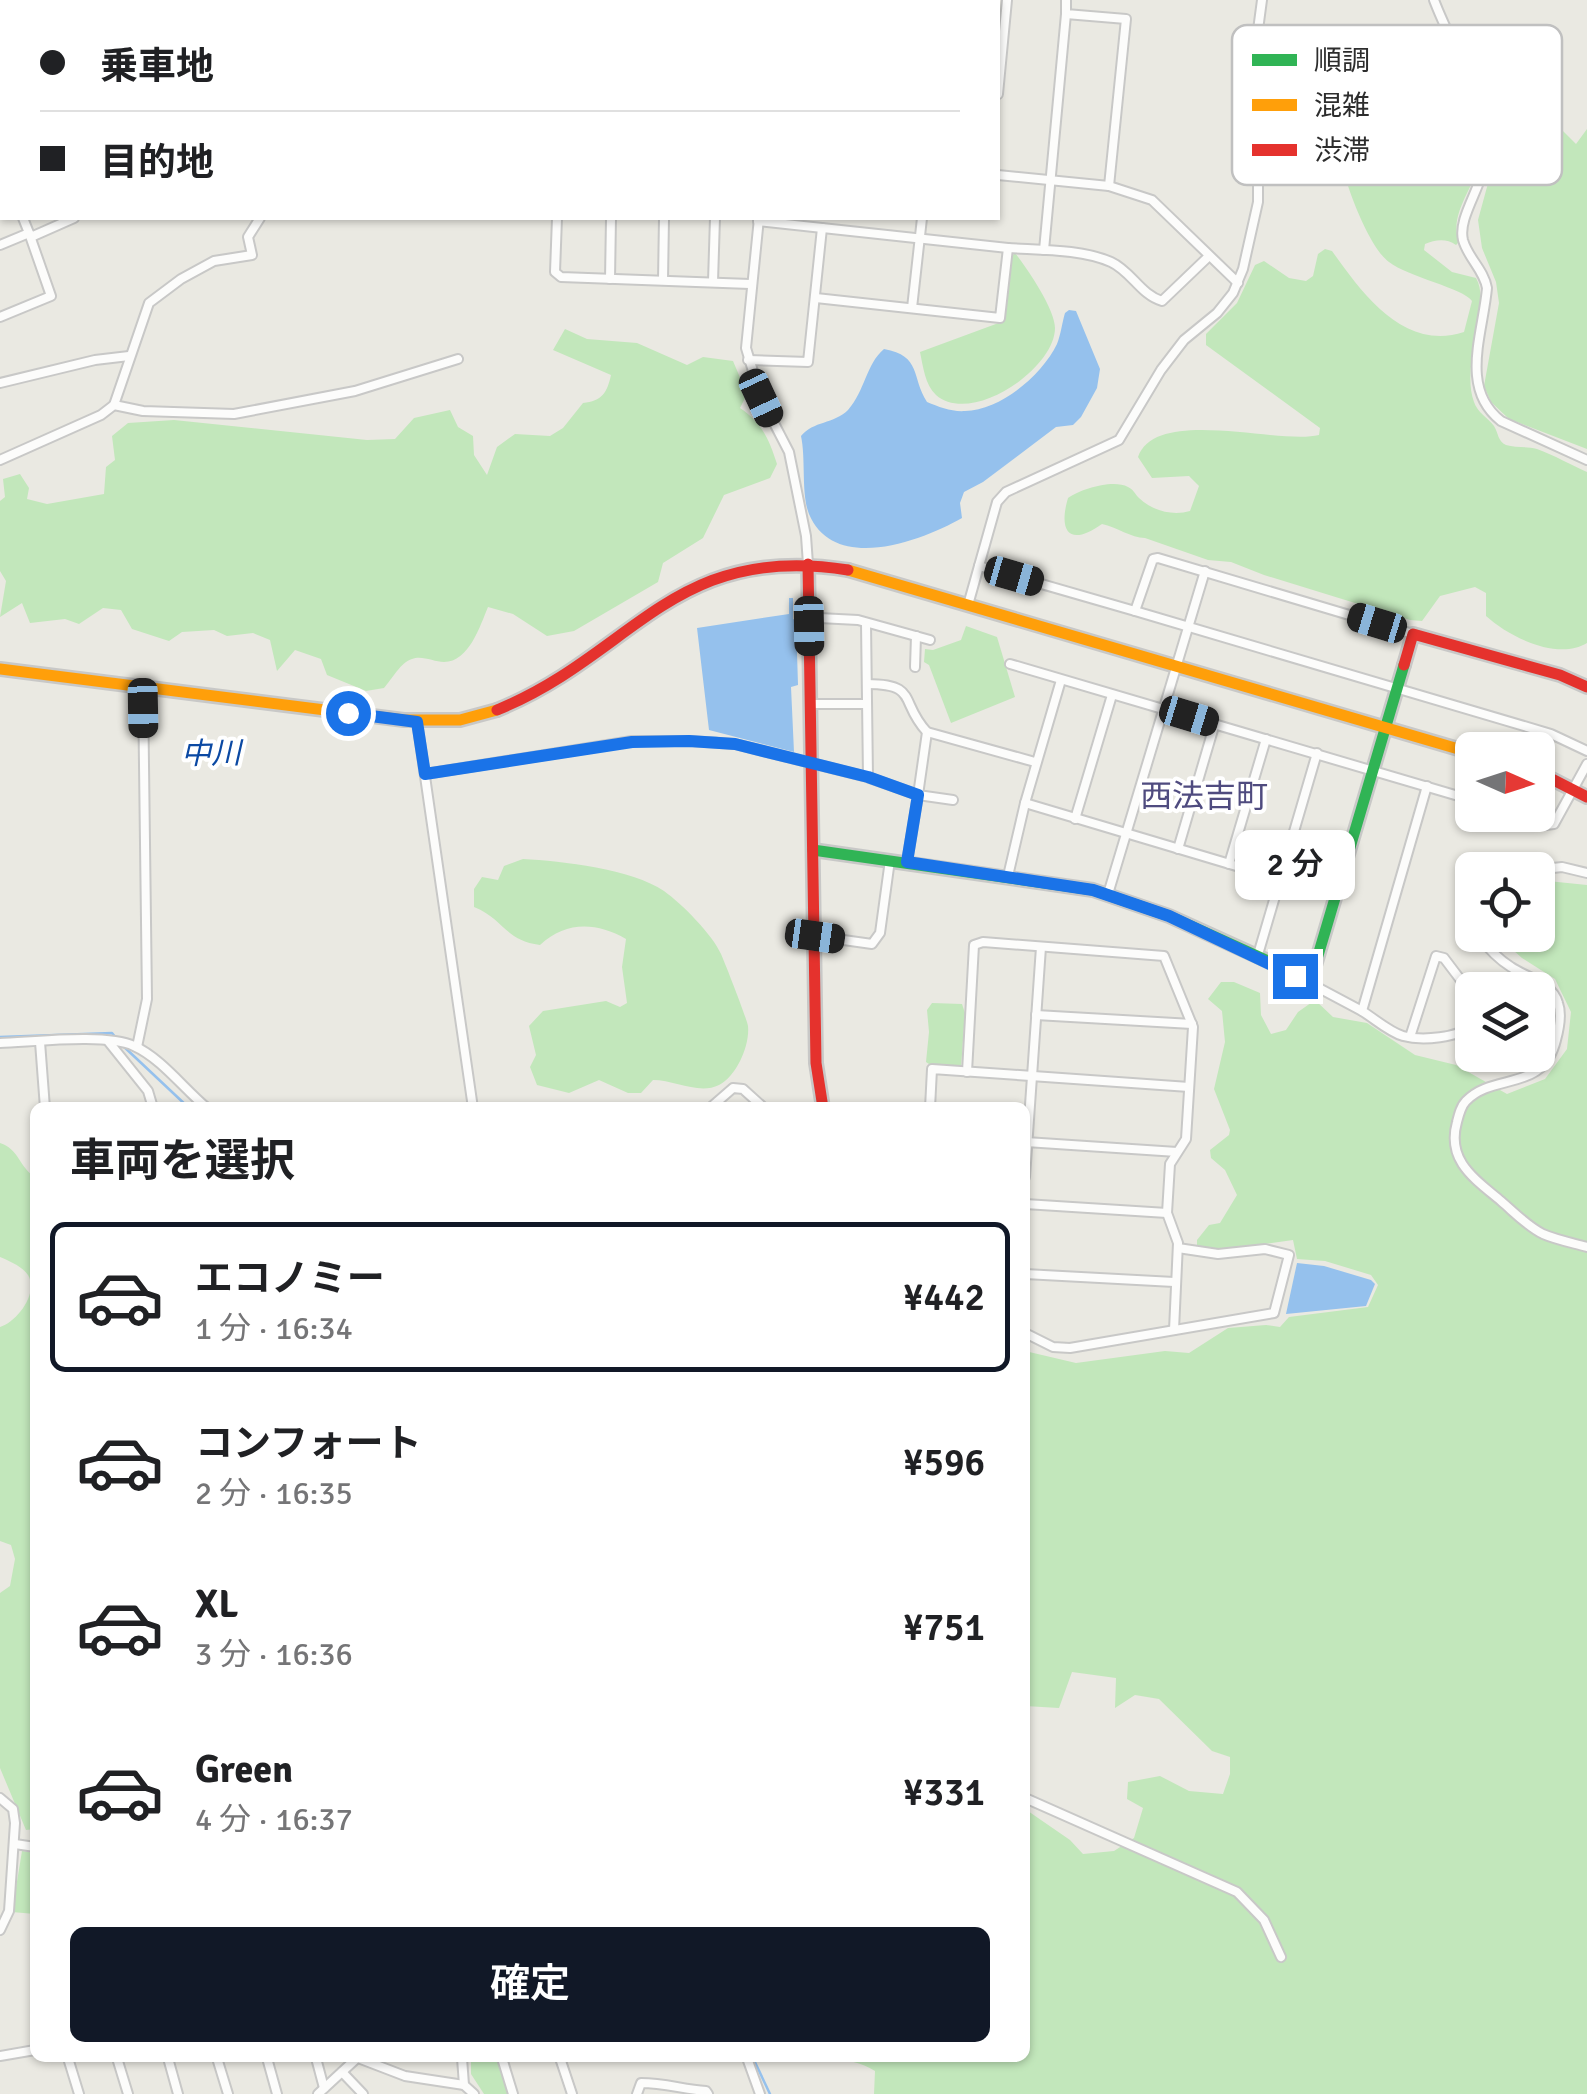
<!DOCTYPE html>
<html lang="ja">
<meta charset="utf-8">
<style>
:root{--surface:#fff;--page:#f2f2f2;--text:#202124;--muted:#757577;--line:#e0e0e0;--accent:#111827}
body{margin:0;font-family:Signika,"Noto Sans JP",sans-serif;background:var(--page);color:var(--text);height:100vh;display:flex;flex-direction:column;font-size:38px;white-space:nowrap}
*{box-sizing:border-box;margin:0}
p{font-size:32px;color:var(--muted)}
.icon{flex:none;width:55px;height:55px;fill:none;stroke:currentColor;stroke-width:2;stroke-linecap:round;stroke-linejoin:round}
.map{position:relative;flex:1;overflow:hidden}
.drawer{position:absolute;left:30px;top:1102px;width:1000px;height:960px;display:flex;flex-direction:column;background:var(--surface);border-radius:15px;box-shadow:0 2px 8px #0004}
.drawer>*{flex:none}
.top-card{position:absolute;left:0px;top:0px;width:1000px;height:220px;box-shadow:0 2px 8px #0004;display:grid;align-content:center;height:220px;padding:0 40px;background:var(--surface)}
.needle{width:65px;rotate:93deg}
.controls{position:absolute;left:1455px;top:732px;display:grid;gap:20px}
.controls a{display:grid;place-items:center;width:100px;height:100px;border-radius:15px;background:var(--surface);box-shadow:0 2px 8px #0004;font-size:50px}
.end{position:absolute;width:45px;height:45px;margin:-22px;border:12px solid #1a73e8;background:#fff;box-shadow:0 0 0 5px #fff}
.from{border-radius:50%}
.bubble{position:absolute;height:70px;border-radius:15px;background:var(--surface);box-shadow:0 2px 8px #0004;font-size:32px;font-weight:600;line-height:70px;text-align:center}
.car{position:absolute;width:30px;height:60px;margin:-30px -15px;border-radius:12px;box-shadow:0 0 8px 2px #0007;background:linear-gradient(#222 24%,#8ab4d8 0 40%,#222 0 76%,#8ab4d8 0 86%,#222 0)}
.top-card b{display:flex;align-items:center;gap:35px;height:95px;font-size:38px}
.top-card b+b{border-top:2px solid var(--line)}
.top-card i{width:25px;height:25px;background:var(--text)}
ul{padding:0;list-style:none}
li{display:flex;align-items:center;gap:30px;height:150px;margin:0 20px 15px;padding:0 20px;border:5px solid transparent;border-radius:15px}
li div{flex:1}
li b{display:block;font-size:38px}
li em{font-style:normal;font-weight:600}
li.active{border-color:var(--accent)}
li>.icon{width:90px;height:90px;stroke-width:1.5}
h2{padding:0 40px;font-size:45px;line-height:120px}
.cta{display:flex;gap:20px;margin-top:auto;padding:20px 40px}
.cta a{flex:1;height:115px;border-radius:15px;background:var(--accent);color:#fff;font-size:40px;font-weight:600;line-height:115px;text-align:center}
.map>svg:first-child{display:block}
</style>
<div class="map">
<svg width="1587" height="2094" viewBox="0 0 1587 2094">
<rect width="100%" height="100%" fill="#eae9e2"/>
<g fill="#c2e7bb">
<path d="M1370,32C1389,45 1383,64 1394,81C1404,97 1424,107 1437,120L1446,122L1458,117L1460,88L1466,87C1473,110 1484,134 1480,158C1476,187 1448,213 1459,242L1456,245C1446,238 1435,240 1425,244L1424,250L1452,272L1476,278C1492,305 1460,364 1474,402C1477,412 1488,418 1494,426C1498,432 1498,442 1506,445C1515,448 1527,446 1537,449C1554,455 1571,465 1587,472V643C1558,661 1509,637 1486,616V593L1475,587L1440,596L1422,621L1410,620L1264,575L1231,562L1208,560L1145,538C1131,538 1117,527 1102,524C1073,545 1057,536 1068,498C1081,489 1113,479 1128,487C1133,489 1135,494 1139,498C1152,511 1173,516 1190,511L1199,486L1189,476L1152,478L1138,457C1156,406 1278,445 1319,435L1320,428L1206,345V334L1237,303L1255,265L1264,261L1289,278L1306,281L1313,276L1318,254L1325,249L1332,251C1362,293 1404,352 1464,332L1472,301C1463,288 1408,277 1389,262C1364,244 1328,143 1336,112C1340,97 1355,97 1363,86C1351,66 1342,53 1361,33Z"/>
<polygon points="1526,101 1549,117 1576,144 1587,129 1587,449 1509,419 1491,402 1484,386 1499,303 1496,282 1482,248 1478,220 1496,154 1486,107"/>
<path d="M1015,253C1027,268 1055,309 1055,328C1055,369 971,426 936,395C925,385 923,366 920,352L1004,321L1011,257Z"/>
<path d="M565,329L587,339L637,343L687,365L703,357L733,361L747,394L740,408C762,423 769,439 777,464L770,478L724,495L703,538L663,563L658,582L574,631L547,636L513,614L488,607C480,626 469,662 444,662C434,662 422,655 412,659C401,662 392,679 384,688L366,691L327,675L321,659L295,650L277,671L270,640L253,633L227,636L214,630L182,632L169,641L132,629L121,610L103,608L79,624L65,619L30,623L22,603L0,617L6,581L0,571V501L5,497L3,479L20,474L29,488L27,499L47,504L104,494L106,467L115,460L112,436L128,423L174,420L367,440L395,439L414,418L450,410L458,427L473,436L474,455L487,475L497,447L515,434L550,436L563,428L583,403C602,401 607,393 611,375L553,350Z"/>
<polygon points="966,626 997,637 1015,697 951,723 929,665 924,662 925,649 933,650 961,640"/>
<path d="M523,859C562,861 632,869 664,891C682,904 712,934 721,954C725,963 747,1019 748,1026C750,1045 737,1076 719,1085C699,1095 675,1080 653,1080L641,1093H628L599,1080L569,1093L537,1085L530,1067L536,1055L529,1026L543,1011L606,1001L620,1007L627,1003L622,967L626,939C596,922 566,921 540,945C504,940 504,919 474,907V889L482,877L498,880L504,866Z"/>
<path d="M1538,880L1587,885V2094H874L875,2071C845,2051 811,2066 777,2058H1025V1809L1070,1840L1083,1854L1114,1851L1134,1838L1143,1808L1127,1799L1128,1782L1160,1776L1189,1791L1223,1794L1230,1774V1757L1212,1751L1159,1699L1135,1695L1115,1708L1116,1678L1072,1672L1059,1708L1025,1706V1351L1076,1363L1165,1351L1189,1353L1228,1328L1266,1325L1280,1327L1289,1317L1368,1307L1378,1285L1371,1275L1325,1261L1297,1259L1293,1240L1217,1251L1197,1246V1240L1209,1225L1220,1223L1237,1195L1225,1170L1211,1158L1210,1150L1229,1135L1230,1130L1214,1089L1225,1042L1222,1011L1208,999L1221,982H1234L1260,993L1261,1015L1271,1034L1286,1030L1298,1012L1315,1000L1333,1017L1367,1023L1415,1055L1456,1065L1507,1094L1545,1079L1567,1049L1571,1012L1555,979L1522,958L1496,935H1538Z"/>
<polygon points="932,1003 962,1004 965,1013 961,1067 932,1066 926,1062 929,1032 927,1010"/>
<path d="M0,1143C19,1149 19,1167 35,1177V1829L26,1830L0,1768V1593L10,1586L15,1559L11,1545L0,1541V1327C17,1322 39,1293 28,1275C22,1266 9,1261 0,1257Z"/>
<polygon points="22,1851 35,1853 35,1914 12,1912"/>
<polygon points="498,2058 509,2094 484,2094 471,2074 471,2062"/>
</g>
<g fill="#95c1ed">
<path d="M1069,310L1076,311L1100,369L1097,388L1081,417L1073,425L1056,427L983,482L964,492L960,503L962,518C922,541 834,574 809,514C801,494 806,459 801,436C813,421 834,424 848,410C865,391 866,364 884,349C922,356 911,377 927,402C939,407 952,412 965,411C1001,410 1042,375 1057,344C1061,334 1062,323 1065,313Z"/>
<polygon points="789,598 793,598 793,619 796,620 798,685 791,687 794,752 709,730 697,628 789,614"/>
<polygon points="1297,1263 1324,1266 1371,1280 1375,1284 1366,1306 1286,1314"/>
</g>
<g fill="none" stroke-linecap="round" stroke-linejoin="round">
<g stroke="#95c1ed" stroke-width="2.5">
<polyline points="643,737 685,737"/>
<polyline points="693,737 717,738"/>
<polyline points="0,1037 112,1033 116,1038"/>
<polyline points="121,1044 189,1108"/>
<polyline points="753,2058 770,2094"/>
</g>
<g stroke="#c8c8c7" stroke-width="12">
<g id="street">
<polyline points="1066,0 1066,14 1126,19 1109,186"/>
<path d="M1434,0C1453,50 1485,96 1486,152C1486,183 1457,216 1463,240C1468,258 1484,270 1487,288C1483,334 1459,388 1501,421L1587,460"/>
<polyline points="78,2 81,0"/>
<polyline points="799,2 802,0"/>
<polyline points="0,78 2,75"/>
<polyline points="998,94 1007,0"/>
<polyline points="0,136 2,135"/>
<polyline points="998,175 1109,186 1152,200 1238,283"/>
<polyline points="557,218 555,272 561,277 750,284"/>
<polyline points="759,218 746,348 761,398 789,452 806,536 808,564"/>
<polyline points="758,221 1008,248"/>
<polyline points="31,237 74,218"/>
<polyline points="0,245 29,233 23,218"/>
<polyline points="1044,250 1066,14"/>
<polyline points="610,279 611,218"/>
<polyline points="663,280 664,218"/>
<polyline points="713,282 715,218"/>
<path d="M816,298L1000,318L1008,248C1040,250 1082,249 1111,262C1131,271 1141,295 1162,301L1208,257"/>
<polyline points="912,308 922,218"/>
<polyline points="0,317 51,296 29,233"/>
<polyline points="748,360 808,362 822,228"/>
<polyline points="0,383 95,360 129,356"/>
<polyline points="114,405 149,303 181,279 214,261 252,255 248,237 260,218"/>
<polyline points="0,460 101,415 114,405 143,411 234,414 355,391 458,359"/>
<polyline points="979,566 1135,611 1153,559 1158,558 1413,634"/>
<polyline points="968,605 997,502 1006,492 1119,440 1161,370 1184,340 1217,313 1233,293 1243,269 1258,202 1258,176 1249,97 1262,0"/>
<polyline points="1135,611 1551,734 1587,751"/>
<polyline points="819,618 858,620 930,640"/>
<polyline points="866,623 868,777"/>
<polyline points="1010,664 1472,800"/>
<polyline points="915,667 916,636"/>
<polyline points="1061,680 1025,803 1280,879"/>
<path d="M867,684C919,684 899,702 927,732L1035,762"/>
<polyline points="811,704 867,704"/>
<polyline points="417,721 473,1108"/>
<polyline points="927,732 918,795 953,800"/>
<polyline points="425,774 632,741 689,741 735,744 867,777 918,795 907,862"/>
<path d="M1427,786L1362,1011C1375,1019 1389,1032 1403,1036C1422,1041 1459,1038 1472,1025"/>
<polyline points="1524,815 1546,825 1554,824 1587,764"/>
<polyline points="1075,819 1112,695"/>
<polyline points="1178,849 1215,723"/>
<polyline points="1229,864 1266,739"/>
<polyline points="1535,870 1562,867 1587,873"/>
<polyline points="1008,876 1025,803"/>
<polyline points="1108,894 1205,571"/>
<path d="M1478,935C1487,947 1498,959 1511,967C1527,978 1552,982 1558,1003C1562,1014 1559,1029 1556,1040C1543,1093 1494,1072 1466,1101C1461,1106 1459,1114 1457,1122C1446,1161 1475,1179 1501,1201C1515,1213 1527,1226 1543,1234C1557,1240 1573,1243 1587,1247"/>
<polyline points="815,936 872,944 880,933 890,860"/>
<polyline points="1257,958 1317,753"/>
<polyline points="1300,978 1362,1011"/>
<polyline points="1036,1015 1192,1024"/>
<polyline points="1410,1037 1436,956 1444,958 1472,995"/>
<polyline points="108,1041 148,1091 153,1108"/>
<polyline points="40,1042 45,1108"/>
<path d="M0,1043C33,1042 106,1033 134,1046C161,1058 184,1089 207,1108"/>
<polyline points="137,1047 147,999 143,687"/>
<polyline points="967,1072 974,945 983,942 1164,956 1193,1027 1186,1139 1170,1164 1167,1213 1178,1243 1174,1330"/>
<polyline points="710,1108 733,1088 743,1089 764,1108"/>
<polyline points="930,1108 932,1069 1189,1087"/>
<polyline points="1026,1142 1177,1152"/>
<polyline points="1025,1177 1041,947"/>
<polyline points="1025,1204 1167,1213"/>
<polyline points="1025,1274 1174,1282"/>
<polyline points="1025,1333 1053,1347 1070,1348 1274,1313 1289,1255 1265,1249 1218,1254 1178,1248"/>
<polyline points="0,1798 13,1809 15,1823 9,1911 0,1930"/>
<polyline points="1025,1798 1237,1892 1264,1920 1281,1957"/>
<polyline points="15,1844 35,1847"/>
<polyline points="0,2056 35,2050"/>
<polyline points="68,2058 79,2094"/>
<polyline points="117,2058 128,2094"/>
<polyline points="168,2058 178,2094"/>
<polyline points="217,2058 228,2094"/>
<polyline points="267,2058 277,2094"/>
<polyline points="316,2058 324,2088"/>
<polyline points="358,2058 405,2076 464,2085 474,2094"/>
<polyline points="462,2058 464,2085"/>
<polyline points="502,2058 513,2094"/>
<polyline points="560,2058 572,2094"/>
<polyline points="747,2058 760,2094"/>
<polyline points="342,2072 363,2094"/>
<polyline points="318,2094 357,2058"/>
<path d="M637,2094L641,2083C664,2083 682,2089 706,2091L708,2094"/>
</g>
</g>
<g stroke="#c8c8c7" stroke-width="16">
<g id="fast">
<polyline points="620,0 621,2"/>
<polyline points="813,850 1093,890 1169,916 1303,977 1314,969 1404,665"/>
</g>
</g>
<g stroke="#c8c8c7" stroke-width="16">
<g id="slow">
<polyline points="848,570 1472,753"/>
<polyline points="0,669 404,720 460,720 497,710"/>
</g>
</g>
<g stroke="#c8c8c7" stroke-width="16">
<g id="jam">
<polyline points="944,0 944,2"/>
<polyline points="808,564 816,1063 823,1108"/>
<polyline points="1404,665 1413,634 1560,675 1587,687"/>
<path d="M497,710C634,654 673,542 848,570"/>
<polyline points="1538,772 1587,797"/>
</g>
</g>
<use href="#street" stroke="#fcfcfb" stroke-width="8"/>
<use href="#fast" stroke="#30b455" stroke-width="11"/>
<use href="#slow" stroke="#ff9f0a" stroke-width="11"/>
<use href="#jam" stroke="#e5322d" stroke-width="11"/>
</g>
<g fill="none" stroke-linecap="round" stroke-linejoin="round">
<polyline stroke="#1a73e8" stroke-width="12" points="348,713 417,722 425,774 632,742 689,741 735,744 868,777 918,795 907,862 1093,890 1169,916 1295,976"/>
</g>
<g text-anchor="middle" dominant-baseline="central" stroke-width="8" stroke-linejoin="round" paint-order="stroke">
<g font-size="30" font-style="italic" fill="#0b49a3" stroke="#fff">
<text transform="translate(211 754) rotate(-1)">中川</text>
</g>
<g font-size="32" fill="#4f4b7f" stroke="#fff">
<text x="1204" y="796">西法吉町</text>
</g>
</g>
<rect x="1232" y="25" width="330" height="160" rx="15" fill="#fff" stroke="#c0c0c0" stroke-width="2.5"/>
<rect x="1252" y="54" width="45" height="12" fill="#30b455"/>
<rect x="1252" y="99" width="45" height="12" fill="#ff9f0a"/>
<rect x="1252" y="144" width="45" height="12" fill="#e5322d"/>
<g font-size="28" fill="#2d2d2d">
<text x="1314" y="70">順調</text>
<text x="1314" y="115">混雑</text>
<text x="1314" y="160">渋滞</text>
</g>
</svg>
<div class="controls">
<a><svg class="needle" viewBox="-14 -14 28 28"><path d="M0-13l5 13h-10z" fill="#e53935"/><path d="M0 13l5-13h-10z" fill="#757577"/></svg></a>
<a><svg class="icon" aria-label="locate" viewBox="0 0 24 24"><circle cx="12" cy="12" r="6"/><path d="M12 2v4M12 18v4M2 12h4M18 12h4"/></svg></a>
<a><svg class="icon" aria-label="layers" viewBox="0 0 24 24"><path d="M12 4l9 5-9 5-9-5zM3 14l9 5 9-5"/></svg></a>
</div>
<i class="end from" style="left:348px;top:713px"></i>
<i class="end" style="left:1295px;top:976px"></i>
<div class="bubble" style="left:1235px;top:830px;width:120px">2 分</div>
<i class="car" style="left:761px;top:398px;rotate:155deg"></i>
<i class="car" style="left:1014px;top:576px;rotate:106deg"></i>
<i class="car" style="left:1377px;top:623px;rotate:287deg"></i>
<i class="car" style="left:809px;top:626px;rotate:179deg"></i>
<i class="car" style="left:143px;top:708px;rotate:179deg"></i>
<i class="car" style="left:1189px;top:716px;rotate:107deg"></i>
<i class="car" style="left:815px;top:936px;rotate:98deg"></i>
<div class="top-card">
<b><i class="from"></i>乗車地</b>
<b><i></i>目的地</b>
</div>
<section class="drawer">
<h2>車両を選択</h2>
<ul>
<li class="active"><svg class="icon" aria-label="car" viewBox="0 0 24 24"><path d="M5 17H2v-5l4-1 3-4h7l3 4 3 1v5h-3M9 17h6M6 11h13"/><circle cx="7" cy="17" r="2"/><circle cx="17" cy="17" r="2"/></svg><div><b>エコノミー</b><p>1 分 · 16:34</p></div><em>¥442</em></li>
<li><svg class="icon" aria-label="car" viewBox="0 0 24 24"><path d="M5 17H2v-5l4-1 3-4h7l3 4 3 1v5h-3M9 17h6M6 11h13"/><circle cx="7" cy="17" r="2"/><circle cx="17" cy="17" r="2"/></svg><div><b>コンフォート</b><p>2 分 · 16:35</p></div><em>¥596</em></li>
<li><svg class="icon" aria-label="car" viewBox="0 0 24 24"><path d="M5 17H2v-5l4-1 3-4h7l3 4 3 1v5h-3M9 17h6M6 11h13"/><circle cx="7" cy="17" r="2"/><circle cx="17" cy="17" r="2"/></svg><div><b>XL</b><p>3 分 · 16:36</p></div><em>¥751</em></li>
<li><svg class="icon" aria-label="car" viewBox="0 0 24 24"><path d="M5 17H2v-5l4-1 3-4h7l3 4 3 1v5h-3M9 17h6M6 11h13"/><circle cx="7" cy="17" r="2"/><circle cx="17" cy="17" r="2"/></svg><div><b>Green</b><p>4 分 · 16:37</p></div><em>¥331</em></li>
</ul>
<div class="cta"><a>確定</a></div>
</section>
</div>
